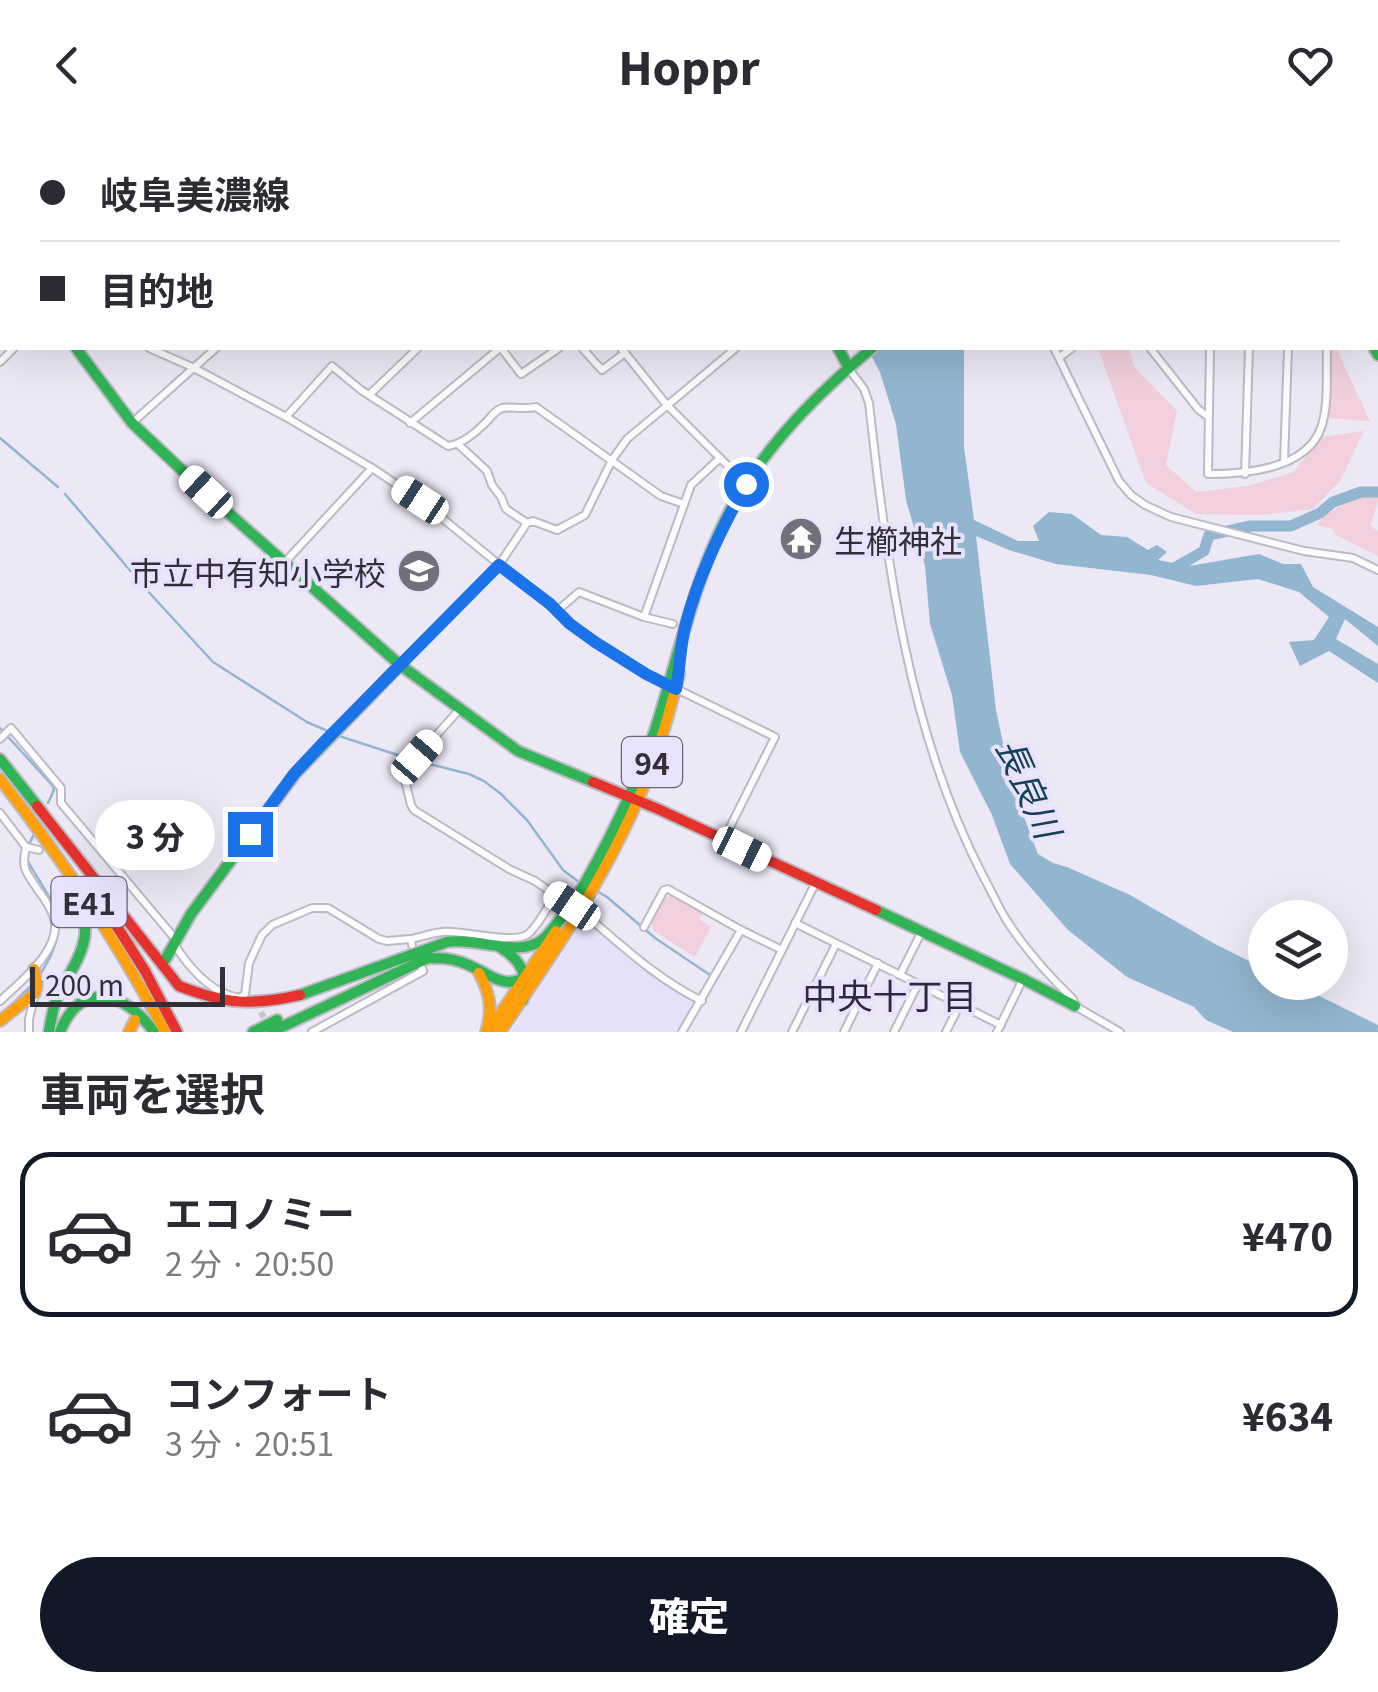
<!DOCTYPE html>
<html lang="ja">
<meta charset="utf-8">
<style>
:root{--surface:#fff;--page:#f2f2f3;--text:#2b2b33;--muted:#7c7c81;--line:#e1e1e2;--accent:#111827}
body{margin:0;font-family:Georgia,"Noto Sans JP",serif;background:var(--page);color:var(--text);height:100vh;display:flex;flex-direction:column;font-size:38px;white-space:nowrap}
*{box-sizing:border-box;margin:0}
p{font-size:32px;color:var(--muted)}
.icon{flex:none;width:55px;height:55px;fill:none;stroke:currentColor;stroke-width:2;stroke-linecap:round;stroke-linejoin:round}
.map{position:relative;height:902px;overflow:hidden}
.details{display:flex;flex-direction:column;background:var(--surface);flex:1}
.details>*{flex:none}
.guide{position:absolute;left:0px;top:0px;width:1380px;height:220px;box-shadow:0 10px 40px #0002;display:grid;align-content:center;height:220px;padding:0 40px;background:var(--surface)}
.fabs{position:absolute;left:1248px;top:770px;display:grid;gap:20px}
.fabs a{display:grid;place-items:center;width:100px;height:100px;border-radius:50%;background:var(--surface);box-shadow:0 10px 40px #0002;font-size:50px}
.scale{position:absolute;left:30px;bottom:25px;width:195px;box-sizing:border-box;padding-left:10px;border:5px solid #322f39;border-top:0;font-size:28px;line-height:35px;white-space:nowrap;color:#322f39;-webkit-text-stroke:8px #e9e2fc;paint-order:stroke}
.end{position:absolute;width:45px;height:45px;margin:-22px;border:12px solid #1a73e8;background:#fff;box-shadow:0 0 0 5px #fff}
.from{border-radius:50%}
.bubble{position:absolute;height:70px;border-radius:35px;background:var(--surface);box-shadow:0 10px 40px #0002;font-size:32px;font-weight:800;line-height:70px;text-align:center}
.car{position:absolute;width:30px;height:60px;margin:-30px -15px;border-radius:12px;box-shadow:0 0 8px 2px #0007;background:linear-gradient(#fff 24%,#345 0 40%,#fff 0 76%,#345 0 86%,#fff 0)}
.guide b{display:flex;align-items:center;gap:35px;height:95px;font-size:38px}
.guide b+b{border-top:2px solid var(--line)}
.guide i{width:25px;height:25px;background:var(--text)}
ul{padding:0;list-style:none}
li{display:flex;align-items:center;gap:30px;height:165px;margin:0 20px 15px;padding:0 20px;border:5px solid transparent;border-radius:30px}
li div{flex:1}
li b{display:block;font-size:38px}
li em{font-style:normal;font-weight:800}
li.active{border-color:var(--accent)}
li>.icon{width:90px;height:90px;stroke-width:1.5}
h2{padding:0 40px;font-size:45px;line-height:120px}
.action{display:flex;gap:20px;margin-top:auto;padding:20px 40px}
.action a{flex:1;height:115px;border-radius:60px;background:var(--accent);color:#fff;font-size:40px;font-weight:800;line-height:115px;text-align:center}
header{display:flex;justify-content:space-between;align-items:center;height:130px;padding:0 40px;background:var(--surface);font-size:45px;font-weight:800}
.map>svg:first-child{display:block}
</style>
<header><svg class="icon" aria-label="back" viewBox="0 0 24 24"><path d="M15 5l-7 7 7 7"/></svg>Hoppr<svg class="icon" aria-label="heart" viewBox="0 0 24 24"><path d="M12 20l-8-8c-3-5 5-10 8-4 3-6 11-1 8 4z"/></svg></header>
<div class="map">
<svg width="1378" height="902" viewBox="0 0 1378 902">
<rect width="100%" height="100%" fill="#ece8f6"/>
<polygon fill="#e6e0f8" points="588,790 632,829 677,862 695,871 695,876 679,902 511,902 584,791"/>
<g fill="#f1cfdd">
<polygon points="1098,218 1129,218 1134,237 1177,281 1166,335 1196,362 1248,356 1294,342 1321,307 1364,301 1340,351 1313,379 1261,385 1196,384 1146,353"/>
<polygon points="1331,218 1336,218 1370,291 1327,288"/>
<polygon points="1378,364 1378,372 1370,396 1378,401 1378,426 1336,405 1333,399 1318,395 1322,387 1359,365"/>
<polygon points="671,765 702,784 699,789 711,797 695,827 654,801 651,792 665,767"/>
</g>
<polygon fill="#92b6cf" points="867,218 964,218 964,317 974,390 1018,411 1039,411 1033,396 1049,382 1072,384 1101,405 1127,407 1148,420 1157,415 1167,422 1158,430 1189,436 1259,424 1283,434 1301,434 1313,457 1378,497 1378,516 1345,489 1336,509 1378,534 1378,553 1329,521 1300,536 1289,512 1314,510 1329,487 1299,462 1258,449 1196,456 1151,445 1056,434 1009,420 976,406 996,580 1012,655 1038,724 1053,733 1067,737 1130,765 1215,814 1265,839 1265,852 1293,853 1378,895 1378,902 1233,902 1206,890 1194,877 1127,847 1068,800 1010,734 992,685 960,622 952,565 930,494 925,436 906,370 896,294 880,242"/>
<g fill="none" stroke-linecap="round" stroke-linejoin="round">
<g stroke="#92b6cf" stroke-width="2.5">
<polyline points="0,308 58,357"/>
<polyline points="65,364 145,458 213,532 307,592 332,603"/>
<polyline points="0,598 52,655 54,660 48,673"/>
<polyline points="339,606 410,629 469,644 484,651 501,664 527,690 563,740 579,752"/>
<polyline points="29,715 33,706"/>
<path d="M26,728C52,775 75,790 41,843"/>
<polyline points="595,760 607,767 655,808 710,845"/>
<polyline points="5,881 32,855"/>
</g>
<polyline stroke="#92b6cf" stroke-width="11" points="1169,441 1204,421 1209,405 1251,396 1291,396 1320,383 1333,372 1361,362 1378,362"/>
<polyline stroke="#c7c3d0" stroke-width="6" stroke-dasharray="6 3" stroke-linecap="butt" points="261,882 268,896"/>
<g stroke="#bdbac5" stroke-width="10">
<g id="street">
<polyline points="32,0 34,2"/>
<polyline points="167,0 167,2"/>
<polyline points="391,0 392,2"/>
<polyline points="945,0 945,2"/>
<polyline points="1096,0 1099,2"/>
<polyline points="1232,0 1233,2"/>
<polyline points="1367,0 1371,2"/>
<polyline points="71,2 75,0"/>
<polyline points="215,2 220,0"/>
<polyline points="457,2 460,0"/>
<polyline points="1133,2 1135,0"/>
<polyline points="1277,2 1280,0"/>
<polyline points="0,60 2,57"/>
<polyline points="149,218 192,237 286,287 372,338 420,370 502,437 551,473 570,494 595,512 646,544 775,607 724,709"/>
<polyline points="501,218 521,244 559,218"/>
<polyline points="582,218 602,240 625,223"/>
<polyline points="621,218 666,274 745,353"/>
<polyline points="1054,218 1119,351 1131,365 1145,375 1171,387 1304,421 1353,428 1378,440"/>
<polyline points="1150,218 1198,279 1207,286"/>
<path d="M1210,218L1208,344C1245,344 1309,339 1322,295C1329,271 1326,242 1327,218"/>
<polyline points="1060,227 1072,218"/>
<polyline points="0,232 14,218"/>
<path d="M849,239L864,259L869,273C887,434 908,601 983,746C992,762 999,779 1009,794C1027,821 1049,846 1073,869L1075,876L1120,902"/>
<polyline points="369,265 418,218"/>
<path d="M286,287L332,236L361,260L448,316C461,314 473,305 483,295C489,290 495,280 502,278C511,276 523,280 536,277L661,366L684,374"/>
<polyline points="133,292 216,218"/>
<polyline points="410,293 500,218"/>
<polyline points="458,314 487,341 492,355 501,367 506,379 527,393 533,391 557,400 585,385 612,330 627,309 736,218"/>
<polyline points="1284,332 1288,218"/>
<polyline points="1245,344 1249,218"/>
<polyline points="286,431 372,338"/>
<polyline points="557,481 579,462 644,487 673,494"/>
<polyline points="644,487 691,355 720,328"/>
<polyline points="400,535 499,435 527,393"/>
<polyline points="459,580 403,642 411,675 414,680 509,739 535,751 571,776"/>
<polyline points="0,609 11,598 61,658 61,673 172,805 177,808"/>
<polyline points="0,683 26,717 39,720"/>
<path d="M580,780C619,813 655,848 702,871"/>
<polyline points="795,793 1001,895"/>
<polyline points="644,797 664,760 668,759 741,800 782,820"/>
<path d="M173,815L176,817C191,840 212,864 240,868L245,864L249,833L262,805L272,795L312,778H328L379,809L387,811L411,809"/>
<path d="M412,815L411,809C421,807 432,803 442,802C465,800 512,815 528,804C539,795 547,777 555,765"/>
<polyline points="900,845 921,803"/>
<path d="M0,871C20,852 63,819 54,788C51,778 44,768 38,760C26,742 21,739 26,717"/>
<polyline points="29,902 29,889 35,864"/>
<polyline points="312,902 423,841 422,838"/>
<polyline points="682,902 741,800"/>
<polyline points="741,902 815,754"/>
<polyline points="792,902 836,814"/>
<polyline points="844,902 878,833"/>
<polyline points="894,902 918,854"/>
<polyline points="946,902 960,874"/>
<polyline points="997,902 1023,849"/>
</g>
</g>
<g stroke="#bdbac5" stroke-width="14">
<g id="fast">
<polyline points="634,0 638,2"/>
<polyline points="1107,2 1109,0"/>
<polyline points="0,147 2,148"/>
<polyline points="76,218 132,293 206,363 400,535 518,621 593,652"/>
<polyline points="838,218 849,238"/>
<polyline points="1374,218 1378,225"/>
<polyline points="0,629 42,682"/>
<polyline points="876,780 1023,849 1075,876"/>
<path d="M566,785C602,726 633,666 655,600C679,526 694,446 732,377C767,314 817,264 872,218"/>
<path d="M500,817C522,831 528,844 523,870"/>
<polyline points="165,830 191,784 295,644 400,535"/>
<path d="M300,865L447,812C477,807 518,828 542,810C552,802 559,789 569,780"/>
<path d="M49,902C51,888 53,876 59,863C69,844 83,825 85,804C86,789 81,777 77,764"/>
<path d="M60,902C81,848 127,863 154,902"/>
<polyline points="253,902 277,890"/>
<path d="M271,902L428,828C440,828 450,828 461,832C501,847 502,866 544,836"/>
</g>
</g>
<g stroke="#bdbac5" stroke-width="14">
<g id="slow">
<polyline points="1305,0 1308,2"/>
<path d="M0,649C62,729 118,812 165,902"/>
<path d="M479,843C490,863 493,880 486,902"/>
<polyline points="0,891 35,863 37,855 34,839"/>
<polyline points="129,902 135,890"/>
<polyline points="488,902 556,801"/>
<path d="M500,902C557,819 614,735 650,640C662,609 671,577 679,544"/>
</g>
</g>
<g stroke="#bdbac5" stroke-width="14">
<g id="jam">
<polyline points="593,652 658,679 876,780"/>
<path d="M37,676L179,856C225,874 251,876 300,865"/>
<polyline points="92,757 145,841 177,902"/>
</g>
</g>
<use href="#street" stroke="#fcfcfe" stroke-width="6"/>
<use href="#fast" stroke="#30b455" stroke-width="10"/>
<use href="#slow" stroke="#ff9f0a" stroke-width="10"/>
<use href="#jam" stroke="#e5322d" stroke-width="10"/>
</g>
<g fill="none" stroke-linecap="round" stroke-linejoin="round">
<path stroke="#1a73e8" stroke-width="12" d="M250,704L294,644L322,614L499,435L550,474L570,494L595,512L646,544L676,559C680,539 680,517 685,497C698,446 721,400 746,354"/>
</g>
<defs>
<g id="temple-disc" transform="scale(2.25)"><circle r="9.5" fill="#73707b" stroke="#e9e2fc"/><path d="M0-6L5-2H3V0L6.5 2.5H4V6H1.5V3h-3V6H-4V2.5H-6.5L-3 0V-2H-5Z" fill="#fff"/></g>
<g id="school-disc" transform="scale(2.25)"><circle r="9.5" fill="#73707b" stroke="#e9e2fc"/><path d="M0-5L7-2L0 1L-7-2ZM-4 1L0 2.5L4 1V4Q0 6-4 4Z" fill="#fff"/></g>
</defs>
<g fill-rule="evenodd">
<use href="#temple-disc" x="801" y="409"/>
<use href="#school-disc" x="419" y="441"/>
</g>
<g text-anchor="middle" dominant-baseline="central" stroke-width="8" stroke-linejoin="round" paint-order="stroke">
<g fill="#e9e2fc" stroke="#696574" stroke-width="2.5">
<rect x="622" y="607" width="60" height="50" rx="8"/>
<rect x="51.5" y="747" width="75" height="50" rx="8"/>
</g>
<g font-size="30" font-weight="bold" fill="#322f39">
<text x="652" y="632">94</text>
<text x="89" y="772">E41</text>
</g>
<g font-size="32" fill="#322f39" stroke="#e9e2fc" text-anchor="start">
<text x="834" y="409">生櫛神社</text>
<text x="386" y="441" text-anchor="end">市立中有知小学校</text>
</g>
<g font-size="35" font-style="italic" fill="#154157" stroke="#e9e2fc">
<text transform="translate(1031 657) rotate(66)">長良川</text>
</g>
<g font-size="35" fill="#2e283b" stroke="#e9e2fc">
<text x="890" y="863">中央十丁目</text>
</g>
</g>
</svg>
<div class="fabs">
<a><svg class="icon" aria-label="layers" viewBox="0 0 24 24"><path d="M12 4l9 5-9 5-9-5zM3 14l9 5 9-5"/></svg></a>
</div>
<div class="scale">200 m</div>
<i class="end from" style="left:746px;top:354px"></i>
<i class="end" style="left:250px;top:704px"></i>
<div class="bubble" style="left:95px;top:670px;width:120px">3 分</div>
<i class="car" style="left:206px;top:362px;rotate:313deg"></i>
<i class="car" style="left:420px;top:370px;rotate:303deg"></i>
<i class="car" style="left:417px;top:627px;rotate:41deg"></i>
<i class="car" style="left:742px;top:719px;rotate:116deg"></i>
<i class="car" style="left:572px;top:776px;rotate:304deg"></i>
<div class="guide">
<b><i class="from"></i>岐阜美濃線</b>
<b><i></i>目的地</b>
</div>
</div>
<section class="details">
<h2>車両を選択</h2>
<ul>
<li class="active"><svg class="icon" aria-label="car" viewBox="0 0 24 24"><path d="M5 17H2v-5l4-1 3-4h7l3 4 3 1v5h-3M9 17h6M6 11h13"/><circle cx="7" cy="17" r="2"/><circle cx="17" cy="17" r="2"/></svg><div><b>エコノミー</b><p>2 分 · 20:50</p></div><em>¥470</em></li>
<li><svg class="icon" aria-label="car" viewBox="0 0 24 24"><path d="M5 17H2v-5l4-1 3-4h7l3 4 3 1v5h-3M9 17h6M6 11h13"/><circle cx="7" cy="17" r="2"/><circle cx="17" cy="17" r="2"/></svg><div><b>コンフォート</b><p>3 分 · 20:51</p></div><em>¥634</em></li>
</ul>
<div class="action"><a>確定</a></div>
</section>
